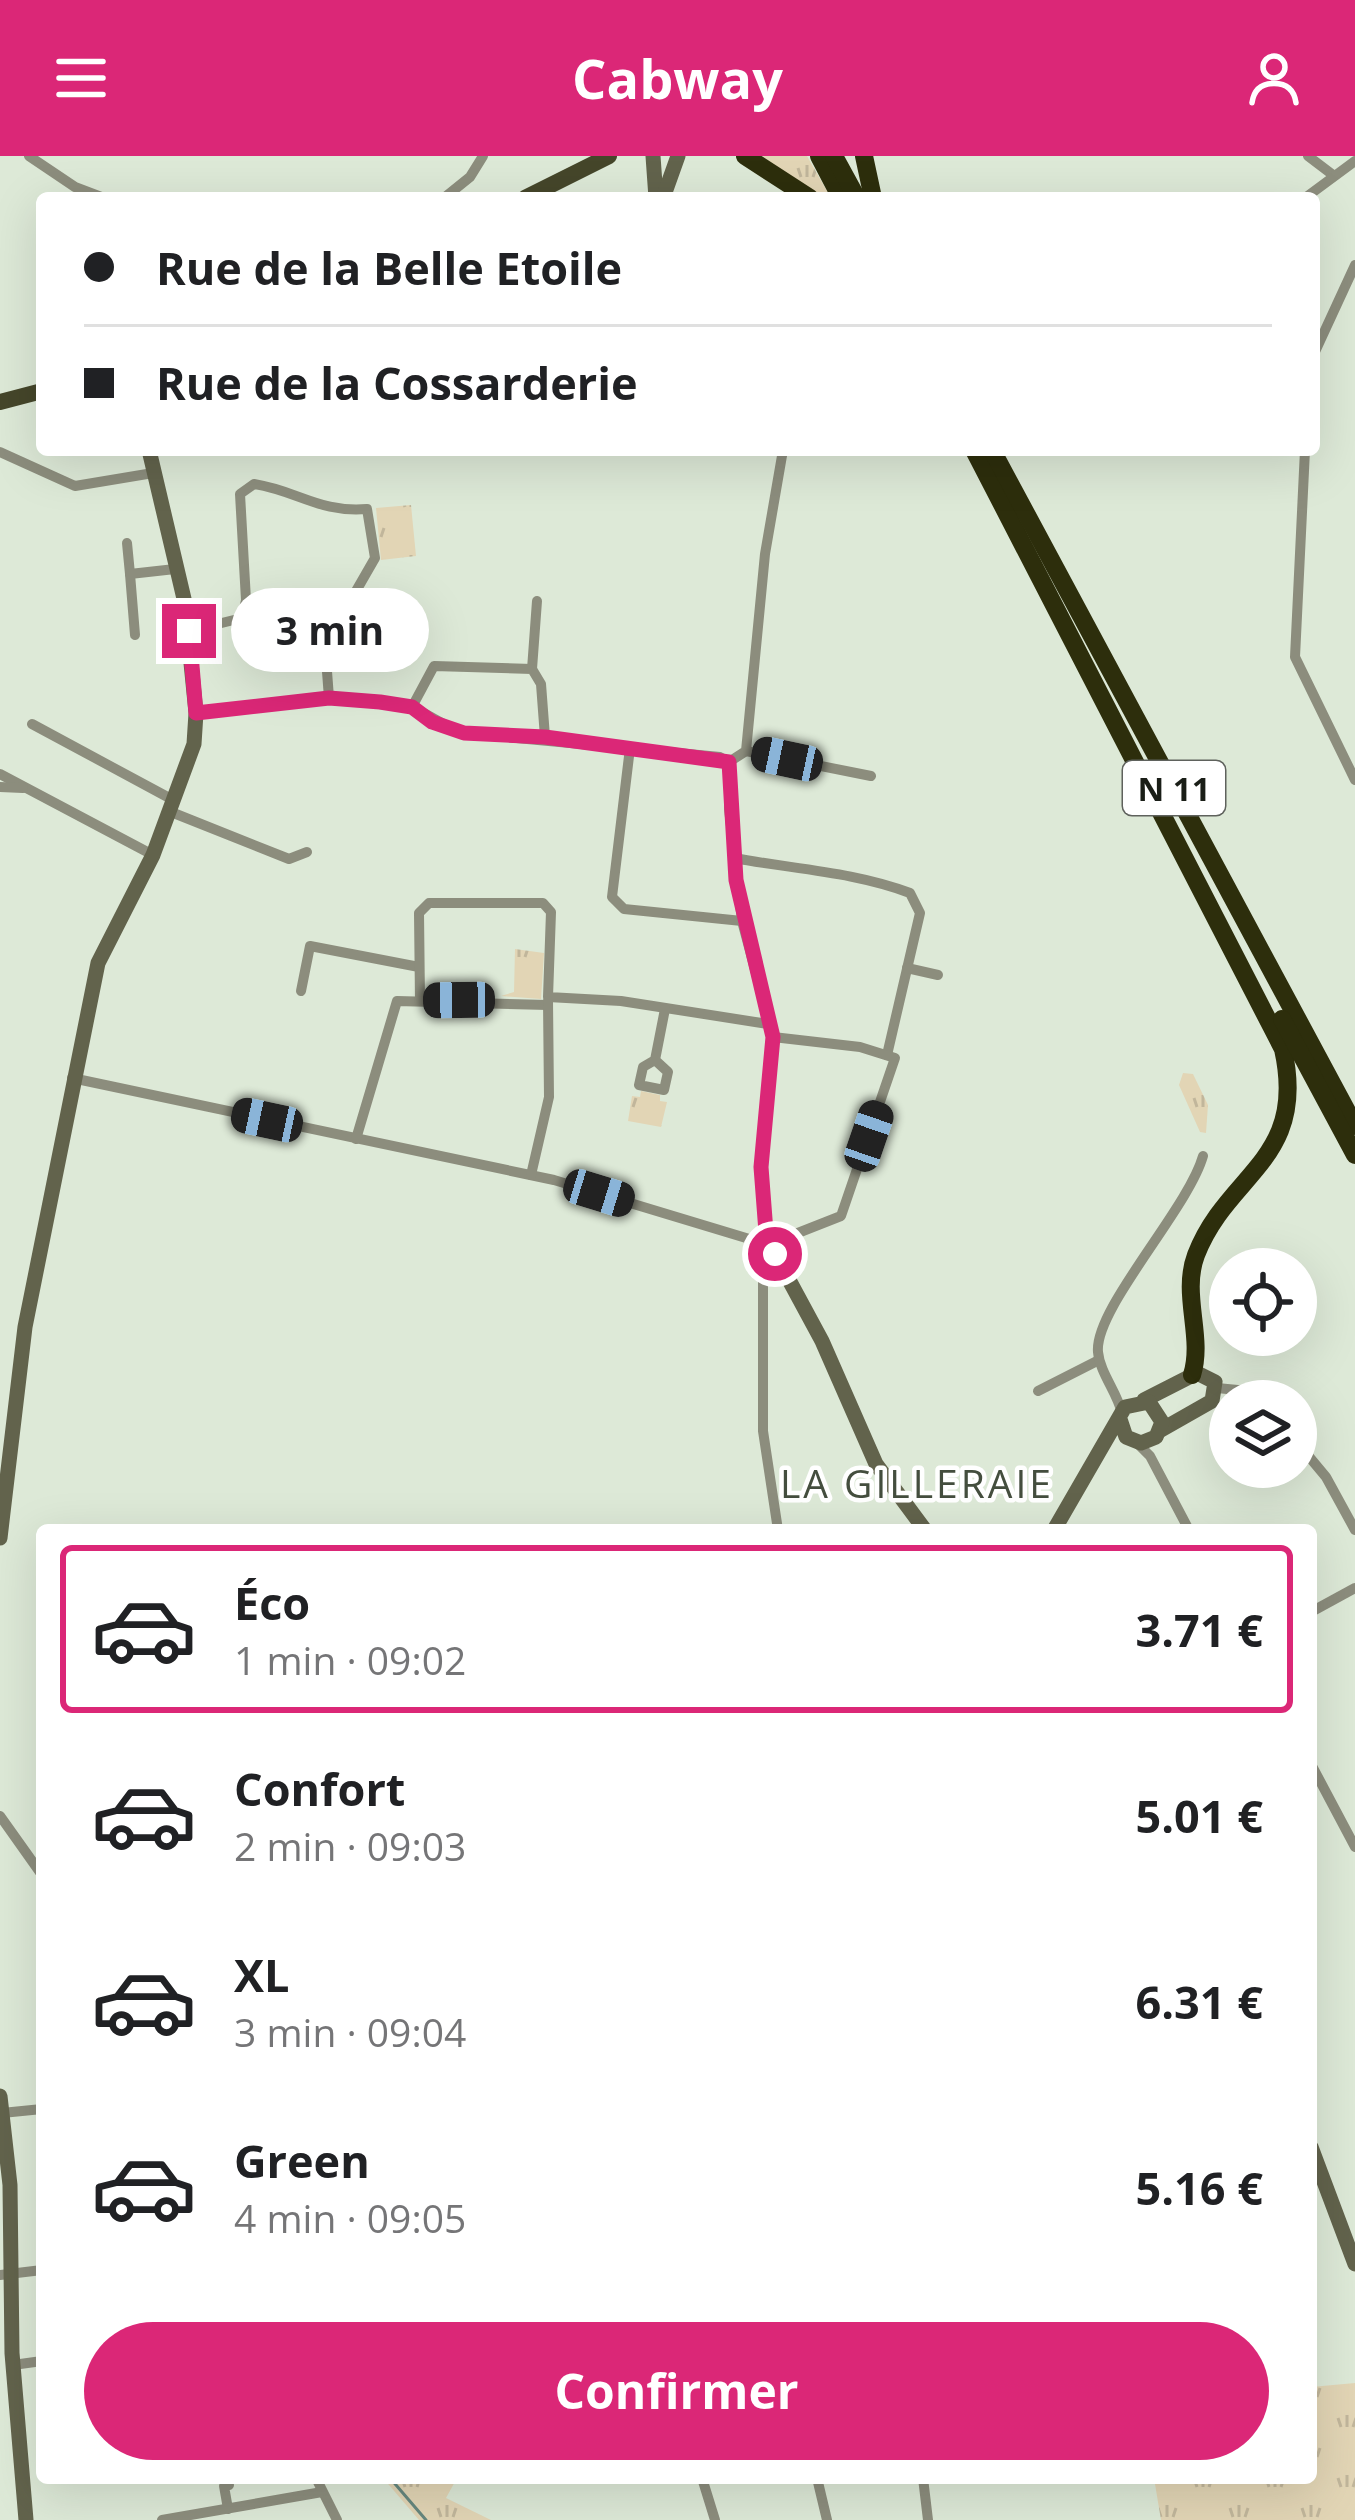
<!DOCTYPE html>
<html lang="fr">
<meta charset="utf-8">
<style>
:root{--surface:#fff;--page:#f2f2f2;--text:#202124;--muted:#757577;--line:#e0e0e0;--accent:#db2777}
body{margin:0;font-family:"Open Sans",sans-serif;background:var(--page);color:var(--text);height:100vh;display:flex;flex-direction:column;font-size:45px;white-space:nowrap}
*{box-sizing:border-box;margin:0}
p{font-size:39px;color:var(--muted)}
.icon{flex:none;width:66px;height:66px;fill:none;stroke:currentColor;stroke-width:2;stroke-linecap:round;stroke-linejoin:round}
.map{position:relative;flex:1;overflow:hidden}
.drawer{position:absolute;left:36px;top:1368px;width:1281px;height:960px;display:flex;flex-direction:column;background:var(--surface);border-radius:12px;box-shadow:0 12px 48px #0002}
.drawer>*{flex:none}
.guide{position:absolute;left:36px;top:36px;width:1284px;height:264px;border-radius:12px;box-shadow:0 12px 48px #0002;display:grid;align-content:center;height:264px;padding:0 48px;background:var(--surface)}
.buttons{position:absolute;left:1209px;top:1092px;display:grid;gap:24px}
.buttons a{display:grid;place-items:center;width:108px;height:108px;border-radius:50%;background:var(--surface);box-shadow:0 12px 48px #0002;font-size:60px}
.end{position:absolute;width:54px;height:54px;margin:-27px;border:15px solid #db2777;background:#fff;box-shadow:0 0 0 6px #fff}
.from{border-radius:50%}
.bubble{position:absolute;height:84px;border-radius:42px;background:var(--surface);box-shadow:0 12px 48px #0002;font-size:39px;font-weight:700;line-height:84px;text-align:center}
.car{position:absolute;width:36px;height:72px;margin:-36px -18px;border-radius:15px;box-shadow:0 0 9px 3px #0007;background:linear-gradient(#222 24%,#8ab4d8 0 40%,#222 0 76%,#8ab4d8 0 86%,#222 0)}
.guide b{display:flex;align-items:center;gap:42px;height:114px;font-size:45px}
.guide b+b{border-top:3px solid var(--line)}
.guide i{width:30px;height:30px;background:var(--text)}
ul{padding:21px 0 0;list-style:none}
li{display:flex;align-items:center;gap:36px;height:168px;margin:0 24px 18px;padding:0 24px;border:6px solid transparent;border-radius:12px}
li div{flex:1}
li b{display:block;font-size:45px}
li em{font-style:normal;font-weight:700}
li.on{border-color:var(--accent)}
li>.icon{width:108px;height:108px;stroke-width:1.5}
.cta{display:flex;gap:24px;margin-top:auto;padding:24px 48px}
.cta a{flex:1;height:138px;border-radius:72px;background:var(--accent);color:#fff;font-size:48px;font-weight:700;line-height:138px;text-align:center}
header{display:flex;justify-content:space-between;align-items:center;height:156px;padding:0 48px;background:var(--accent);color:#fff;font-size:54px;font-weight:700}
.map>svg:first-child{display:block}
</style>
<header><svg class="icon" aria-label="menu" viewBox="0 0 24 24"><path d="M4 6h16M4 12h16M4 18h16"/></svg>Cabway<svg class="icon" aria-label="person" viewBox="0 0 24 24"><circle cx="12" cy="8" r="4"/><path d="M4 21q1-7 8-7t8 7"/></svg></header>
<div class="map">
<svg width="1355" height="2364" viewBox="0 0 1355 2364">
<defs>
<pattern id="grass-tufts" width="24" height="20" patternUnits="userSpaceOnUse" patternTransform="scale(3)"><rect width="24" height="20" fill="#e2d5b5"/><path d="M3 7l-1-3M5 7V3M7 7l1-3M15 17l-1-3M17 17v-4M19 17l1-3" fill="none" stroke="#c1b69b"/></pattern>
</defs>
<rect width="100%" height="100%" fill="#dde9d7"/>
<g fill="url(#grass-tufts)">
<polygon points="762,0 807,0 831,42 819,42"/>
<polygon points="411,349 416,400 381,404 376,352"/>
<polygon points="515,793 544,797 541,843 501,840 514,836"/>
<polygon points="1183,917 1193,918 1208,949 1206,977 1200,976 1179,929"/>
<polygon points="641,935 660,939 660,945 667,946 661,971 628,965 632,940 640,941"/>
<polygon points="1355,2227 1355,2364 1161,2364 1154,2322 1311,2322 1311,2231"/>
<polygon points="383,2322 457,2322 446,2342 491,2364 419,2364"/>
</g>
<g fill="none" stroke-linecap="round" stroke-linejoin="round">
<polyline stroke="#66877e" stroke-width="3" points="390,2322 426,2364"/>
<g stroke="#8c8d7d" stroke-width="10">
<polyline points="29,0 75,31 104,42"/>
<polyline points="1308,0 1333,19"/>
<polyline points="444,42 470,21 483,0"/>
<polyline points="1305,42 1355,5"/>
<polyline points="1314,198 1355,109"/>
<polyline points="1305,294 1295,501 1355,624"/>
<polyline points="0,296 75,330 153,317"/>
<polyline points="127,387 130,418"/>
<polyline points="242,462 253,465 260,456 246,444"/>
<path d="M189,475L242,462L246,444L240,338L254,328C298,335 320,357 367,353L375,402L325,489L329,542"/>
<polyline points="135,479 130,418 175,413"/>
<polyline points="532,513 537,445"/>
<polyline points="412,551 434,510 532,513 541,528 545,581"/>
<path d="M196,557C265,549 336,535 405,550C425,554 443,571 464,577L720,601L729,606"/>
<polyline points="32,568 175,645"/>
<polyline points="630,592 612,741 624,753 742,765"/>
<polyline points="746,595 871,620"/>
<polyline points="729,606 729,653 742,765 773,881 761,1011 766,1076"/>
<polyline points="729,606 746,595 765,398 783,294"/>
<polyline points="0,618 153,699"/>
<polyline points="0,631 23,632"/>
<polyline points="171,656 289,703 307,696"/>
<path d="M734,702C793,713 855,716 910,737L920,757L887,899"/>
<polyline points="907,812 938,819"/>
<polyline points="301,835 310,790 419,811"/>
<polyline points="420,845 419,757 429,747 543,747 551,756 548,841 621,845 768,868"/>
<polyline points="773,881 860,891 895,902 841,1060 780,1084"/>
<polyline points="655,904 668,916 664,934 639,929 643,911 655,904 665,853"/>
<polyline points="72,922 554,1024 756,1085"/>
<polyline points="356,983 397,845 548,849"/>
<polyline points="531,1019 549,941 548,845"/>
<polyline points="763,1099 763,1275 778,1374"/>
<polyline points="1217,1232 1248,1235 1262,1245"/>
<polyline points="1038,1235 1099,1204"/>
<path d="M1122,1257C1117,1236 1100,1217 1098,1196C1094,1153 1188,1053 1203,1000"/>
<polyline points="1296,1285 1326,1321 1355,1374"/>
<polyline points="1137,1287 1150,1300 1189,1374"/>
<polyline points="1311,1456 1355,1432"/>
<polyline points="1311,1608 1355,1691"/>
<polyline points="0,1660 42,1719"/>
<polyline points="2,1957 42,1953"/>
<polyline points="0,2119 42,2114"/>
<polyline points="13,2209 42,2205"/>
<polyline points="316,2322 337,2364"/>
<polyline points="702,2322 715,2364"/>
<polyline points="817,2322 827,2364"/>
<polyline points="923,2322 928,2364"/>
<polyline points="228,2353 224,2330 229,2329"/>
<polyline points="162,2364 322,2336"/>
</g>
<g stroke="#62634c" stroke-width="15">
<polyline points="653,0 656,42"/>
<polyline points="663,42 678,0"/>
<polyline points="775,1098 822,1185 876,1308 925,1374"/>
<polyline points="1144,1244 1197,1217 1215,1226 1212,1245 1161,1274"/>
<polyline points="1054,1374 1125,1251 1149,1246 1162,1266 1156,1281 1141,1287 1126,1281 1120,1263"/>
<polyline points="0,1382 25,1171 98,807 153,699 194,588 196,557 185,447 149,294"/>
<polyline points="0,1940 10,2029 12,2197 26,2364"/>
<polyline points="1311,1991 1355,2108"/>
</g>
<g stroke="#45462a" stroke-width="16">
<polyline points="525,42 609,0"/>
<polyline points="0,246 42,235"/>
</g>
<g stroke="#2d2e0c" stroke-width="18">
<polyline points="745,0 810,42"/>
<polyline points="819,0 841,42"/>
<polyline points="834,0 857,42"/>
<polyline points="864,0 873,42"/>
<path d="M974,294L1283,893C1308,1005 1228,1016 1196,1099C1181,1139 1204,1180 1192,1219"/>
<polyline points="992,294 1355,970"/>
<polyline points="1282,863 1355,999"/>
</g>
</g>
<g fill="none" stroke-linecap="round" stroke-linejoin="round">
<polyline stroke="#db2777" stroke-width="15" points="189,475 196,557 329,542 380,546 412,551 432,566 464,577 545,581 729,606 736,724 773,881 761,1011 766,1076 780,1084 775,1098"/>
</g>
<g text-anchor="middle" dominant-baseline="central" stroke-width="9" stroke-linejoin="round" paint-order="stroke">
<rect fill="#fff" stroke="#5f625d" stroke-width="3" x="1123" y="605" width="102" height="54" rx="9"/>
<g font-size="33" font-weight="bold" fill="#1a1e17">
<text x="1174" y="632">N 11</text>
</g>
<g font-size="39" letter-spacing="3" fill="#444e3e" stroke="#fff">
<text x="917" y="1326">LA GILLERAIE</text>
</g>
</g>
</svg>
<div class="buttons">
<a><svg class="icon" aria-label="locate" viewBox="0 0 24 24"><circle cx="12" cy="12" r="6"/><path d="M12 2v4M12 18v4M2 12h4M18 12h4"/></svg></a>
<a><svg class="icon" aria-label="layers" viewBox="0 0 24 24"><path d="M12 4l9 5-9 5-9-5zM3 14l9 5 9-5"/></svg></a>
</div>
<i class="end from" style="left:775px;top:1098px"></i>
<i class="end" style="left:189px;top:475px"></i>
<div class="bubble" style="left:231px;top:432px;width:198px">3 min</div>
<i class="car" style="left:787px;top:603px;rotate:282deg"></i>
<i class="car" style="left:459px;top:844px;rotate:269deg"></i>
<i class="car" style="left:267px;top:964px;rotate:282deg"></i>
<i class="car" style="left:869px;top:980px;rotate:19deg"></i>
<i class="car" style="left:599px;top:1037px;rotate:107deg"></i>
<div class="guide">
<b><i class="from"></i>Rue de la Belle Etoile</b>
<b><i></i>Rue de la Cossarderie</b>
</div>
<section class="drawer">
<ul>
<li class="on"><svg class="icon" aria-label="car" viewBox="0 0 24 24"><path d="M5 17H2v-5l4-1 3-4h7l3 4 3 1v5h-3M9 17h6M6 11h13"/><circle cx="7" cy="17" r="2"/><circle cx="17" cy="17" r="2"/></svg><div><b>Éco</b><p>1 min · 09:02</p></div><em>3.71 €</em></li>
<li><svg class="icon" aria-label="car" viewBox="0 0 24 24"><path d="M5 17H2v-5l4-1 3-4h7l3 4 3 1v5h-3M9 17h6M6 11h13"/><circle cx="7" cy="17" r="2"/><circle cx="17" cy="17" r="2"/></svg><div><b>Confort</b><p>2 min · 09:03</p></div><em>5.01 €</em></li>
<li><svg class="icon" aria-label="car" viewBox="0 0 24 24"><path d="M5 17H2v-5l4-1 3-4h7l3 4 3 1v5h-3M9 17h6M6 11h13"/><circle cx="7" cy="17" r="2"/><circle cx="17" cy="17" r="2"/></svg><div><b>XL</b><p>3 min · 09:04</p></div><em>6.31 €</em></li>
<li><svg class="icon" aria-label="car" viewBox="0 0 24 24"><path d="M5 17H2v-5l4-1 3-4h7l3 4 3 1v5h-3M9 17h6M6 11h13"/><circle cx="7" cy="17" r="2"/><circle cx="17" cy="17" r="2"/></svg><div><b>Green</b><p>4 min · 09:05</p></div><em>5.16 €</em></li>
</ul>
<div class="cta"><a>Confirmer</a></div>
</section>
</div>
